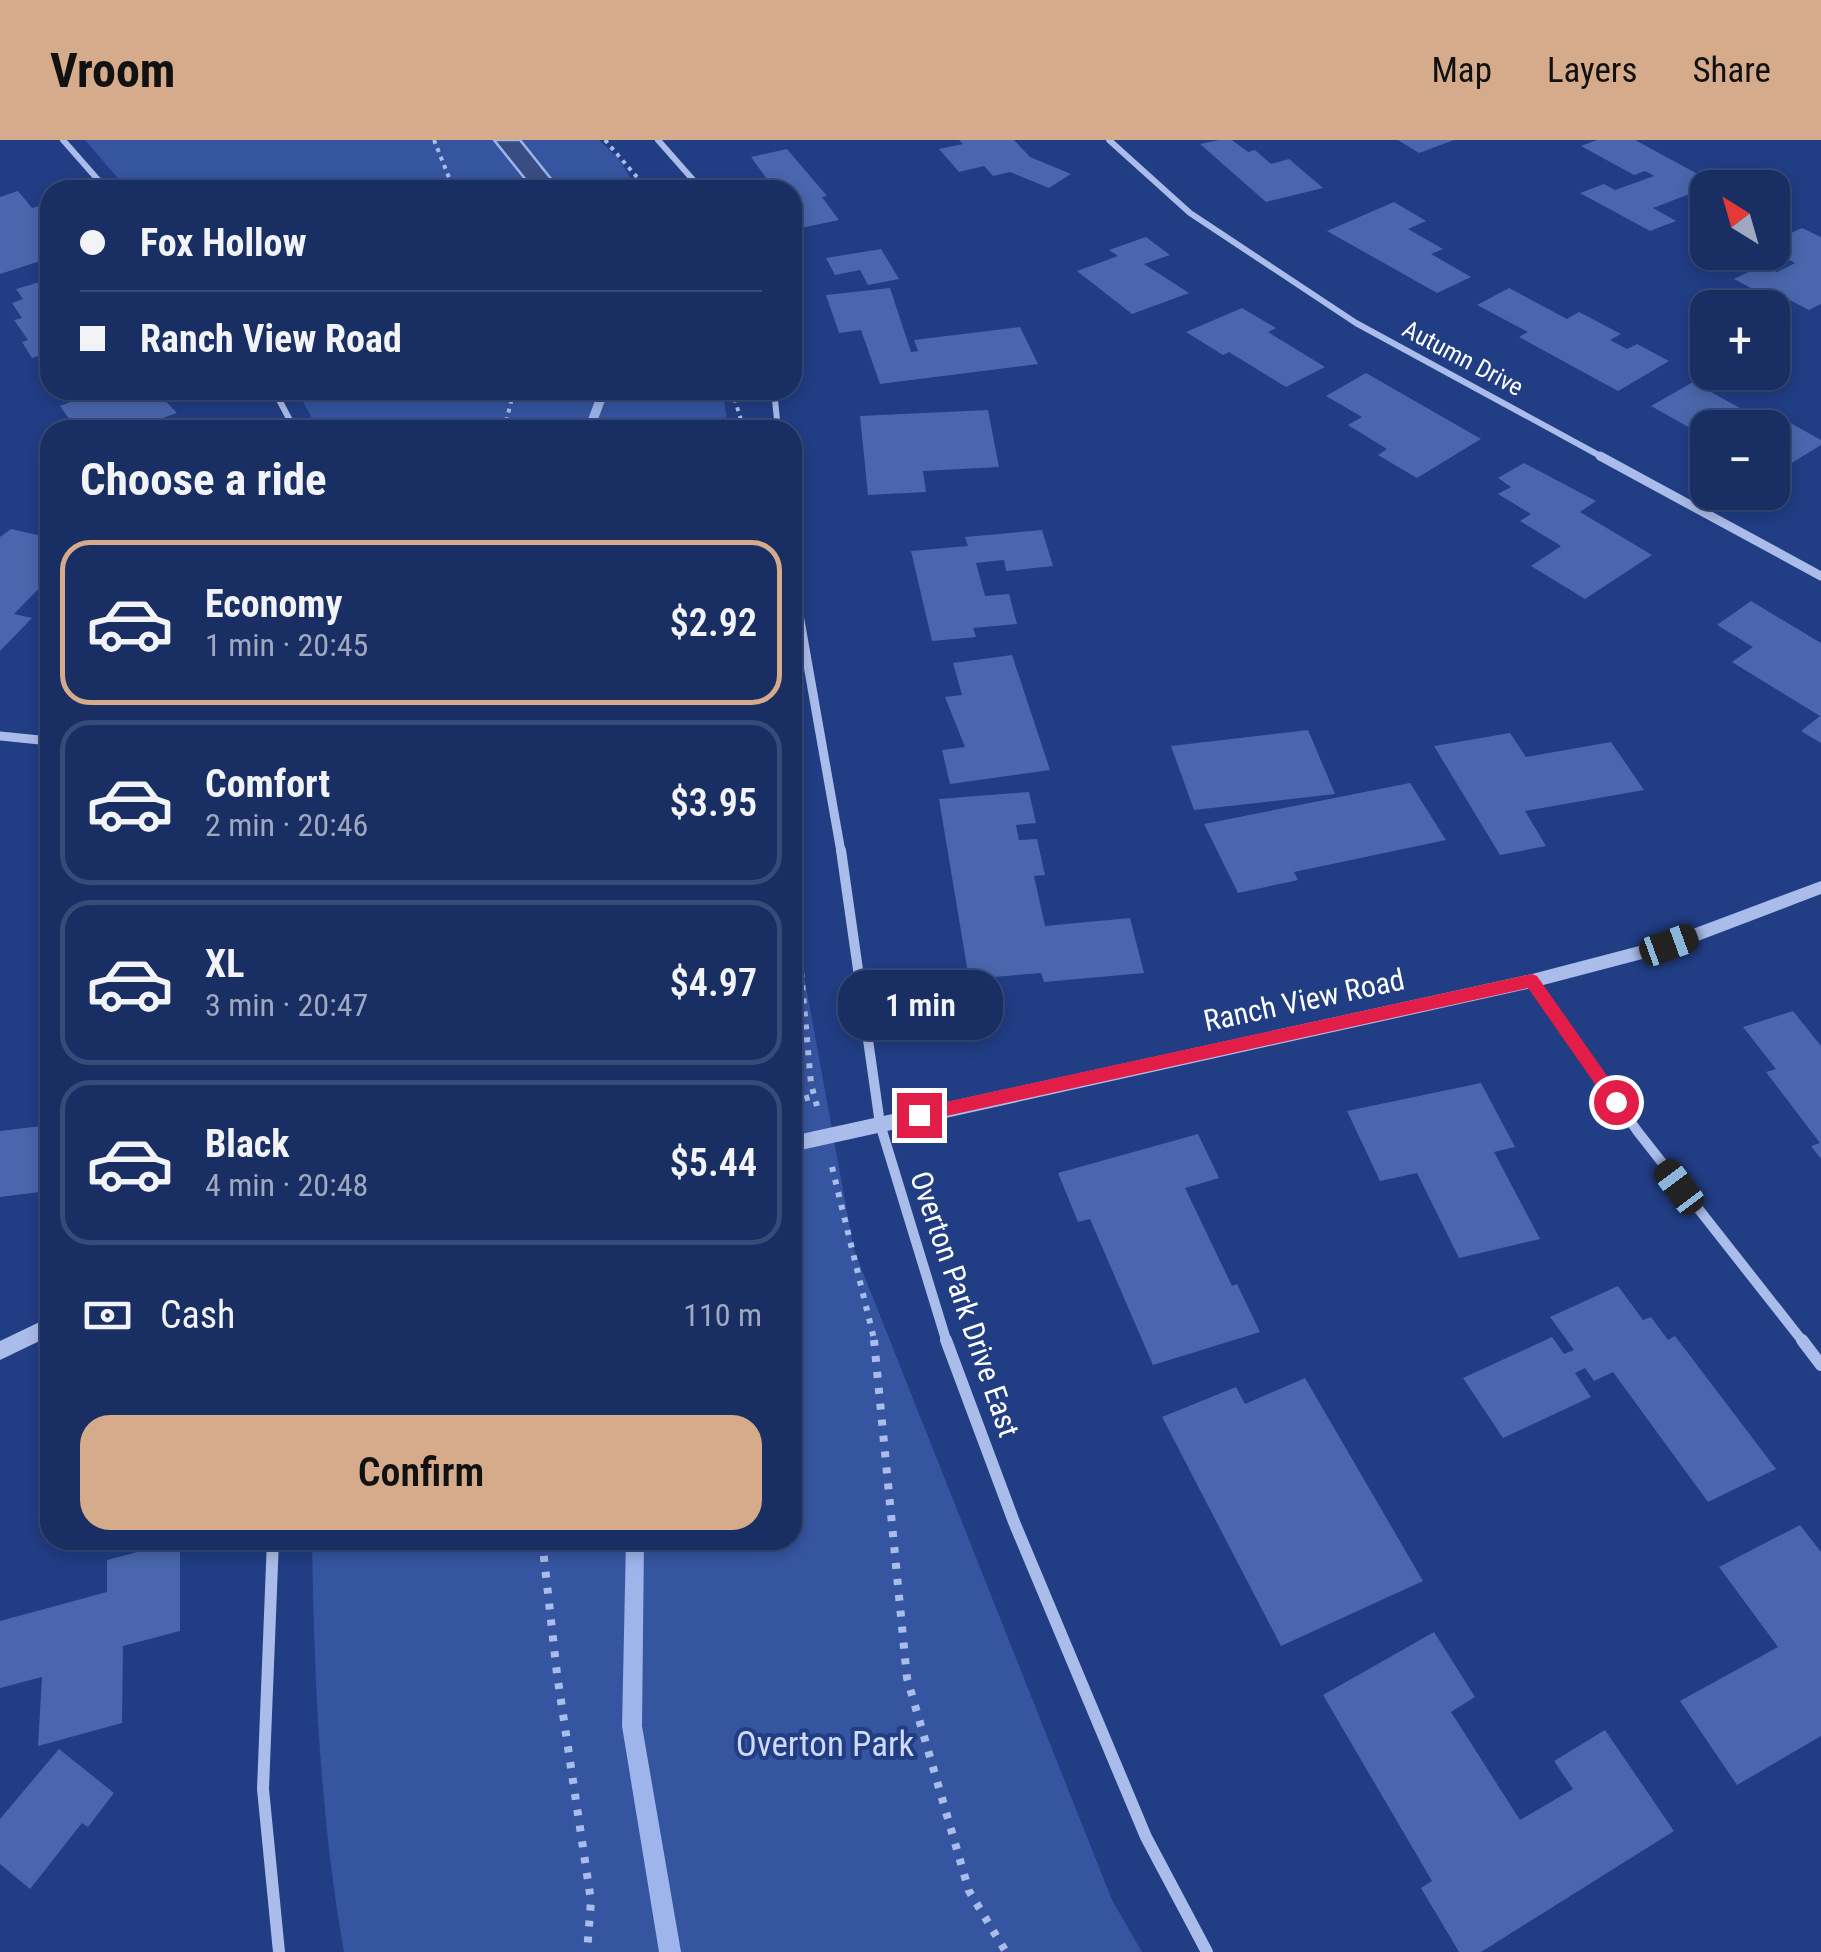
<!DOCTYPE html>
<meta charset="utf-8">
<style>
:root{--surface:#192e63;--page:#263a6c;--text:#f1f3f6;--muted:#9fa8be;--line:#374a78;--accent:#d6ab8b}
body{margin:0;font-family:"Roboto Condensed",sans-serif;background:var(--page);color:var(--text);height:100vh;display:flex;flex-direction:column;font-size:38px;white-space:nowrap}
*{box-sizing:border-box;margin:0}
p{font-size:32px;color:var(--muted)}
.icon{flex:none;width:55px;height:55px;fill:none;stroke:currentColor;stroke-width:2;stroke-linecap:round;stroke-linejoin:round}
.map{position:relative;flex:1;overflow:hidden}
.drawer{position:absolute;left:40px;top:280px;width:762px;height:1130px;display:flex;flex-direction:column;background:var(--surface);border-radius:30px;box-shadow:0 5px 15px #0003,0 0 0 2px var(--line)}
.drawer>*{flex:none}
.hud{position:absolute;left:40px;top:40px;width:762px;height:220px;border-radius:30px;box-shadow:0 5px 15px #0003,0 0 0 2px var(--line);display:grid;align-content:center;height:220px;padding:0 40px;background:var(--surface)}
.needle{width:65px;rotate:323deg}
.fabs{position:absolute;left:1690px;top:30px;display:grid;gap:20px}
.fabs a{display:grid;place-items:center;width:100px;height:100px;border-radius:20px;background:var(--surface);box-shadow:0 5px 15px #0003,0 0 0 2px var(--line);font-size:50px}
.end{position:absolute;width:45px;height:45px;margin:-22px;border:12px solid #e11d48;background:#fff;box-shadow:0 0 0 5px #fff}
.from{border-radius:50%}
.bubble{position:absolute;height:70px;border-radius:30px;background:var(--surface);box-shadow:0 5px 15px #0003,0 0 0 2px var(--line);font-size:32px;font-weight:600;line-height:70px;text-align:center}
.car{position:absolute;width:30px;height:60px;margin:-30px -15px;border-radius:12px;box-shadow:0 0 8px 2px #0007;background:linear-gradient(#222 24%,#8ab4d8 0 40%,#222 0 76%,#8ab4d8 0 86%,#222 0)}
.hud b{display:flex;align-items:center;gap:35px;height:95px;font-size:38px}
.hud b+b{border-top:2px solid var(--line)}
.hud i{width:25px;height:25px;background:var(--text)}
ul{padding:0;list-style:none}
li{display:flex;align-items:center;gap:30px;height:165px;margin:0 20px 15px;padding:0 20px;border:5px solid var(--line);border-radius:30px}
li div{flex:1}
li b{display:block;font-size:38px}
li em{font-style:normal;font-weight:600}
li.on{border-color:var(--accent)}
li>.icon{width:90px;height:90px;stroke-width:1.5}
h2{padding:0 40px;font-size:45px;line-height:120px}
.pay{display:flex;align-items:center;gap:25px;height:110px;padding:0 40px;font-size:38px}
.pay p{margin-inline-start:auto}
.button{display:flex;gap:20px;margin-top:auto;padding:20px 40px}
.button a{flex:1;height:115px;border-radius:30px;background:var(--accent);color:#111;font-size:40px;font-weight:600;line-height:115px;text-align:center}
header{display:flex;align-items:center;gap:60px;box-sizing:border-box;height:140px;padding:0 50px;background:var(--accent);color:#111}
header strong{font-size:48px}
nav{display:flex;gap:55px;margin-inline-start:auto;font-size:35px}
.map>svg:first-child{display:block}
</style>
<header>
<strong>Vroom</strong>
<nav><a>Map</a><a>Layers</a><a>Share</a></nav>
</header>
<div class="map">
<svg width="1821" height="1812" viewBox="0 0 1821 1812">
<rect width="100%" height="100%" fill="#213d84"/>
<g fill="#3555a1">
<polygon points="85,0 599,0 619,19 638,50 128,50"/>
<polygon points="297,250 723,250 728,290 318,290"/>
<path d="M793,775L854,1110L1112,1760L1142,1812H344C320,1677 314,1537 312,1400H792Z"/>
</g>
<polygon fill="#3a4d82" stroke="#9db5ea" stroke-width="2.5" points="494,0 520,0 560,50 534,50"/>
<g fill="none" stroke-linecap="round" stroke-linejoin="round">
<g fill="#9db5ea" fill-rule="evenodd">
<polygon points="599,250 609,250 594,290 584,290"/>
<polygon points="626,1400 644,1400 642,1586 681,1812 659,1812 622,1586"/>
</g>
</g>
<g fill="#4a66ac">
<polygon points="959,0 1014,0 1030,17 1071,34 1049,48 1010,32 993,36 984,26 959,32 939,9 963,4"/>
<polygon points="1219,0 1232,0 1248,12 1255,10 1271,24 1289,19 1323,48 1266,62 1200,4"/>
<polygon points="1398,0 1454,0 1419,13"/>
<polygon points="1597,0 1635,0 1716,44 1653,68 1676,81 1650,91 1580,53 1604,44 1615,50 1654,36 1645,31 1634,35 1581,6"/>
<polygon points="787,9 827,56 822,57 839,80 796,89 792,50 775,50 751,17"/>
<polygon points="18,51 32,68 39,66 50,79 50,118 0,134 0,57"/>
<polygon points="1394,62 1426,81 1408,89 1443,109 1431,114 1471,137 1437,153 1327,91"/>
<polygon points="1802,88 1821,97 1821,164 1809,170 1770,150 1762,154 1734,139 1763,125 1777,132 1795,123 1772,111 1772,102"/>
<polygon points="1146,97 1170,115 1144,124 1189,153 1132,174 1077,131 1118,116 1109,110"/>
<polygon points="881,109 899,139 868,145 860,130 835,135 826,118"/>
<polygon points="50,139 50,212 32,218 22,202 28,200 14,180 22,178 12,163 23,159 16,149"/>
<polygon points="890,148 911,212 918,211 914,200 1020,187 1038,224 880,244 861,190 839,193 826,155"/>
<polygon points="1509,148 1567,179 1579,172 1621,194 1610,200 1627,209 1637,204 1669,221 1618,251 1519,197 1528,192 1477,165"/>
<polygon points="1242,168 1276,188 1268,192 1325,227 1286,247 1229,212 1223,215 1186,192"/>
<polygon points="1366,233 1481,299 1417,338 1378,315 1387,309 1348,285 1362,277 1326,256"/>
<polygon points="1693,242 1765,282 1776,275 1821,300 1821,305 1772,335 1772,288 1708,288 1708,298 1651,266"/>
<polygon points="69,250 155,250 177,273 128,290 87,290 80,280 72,283 60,266 76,260"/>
<polygon points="988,270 999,327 923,331 926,352 868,355 860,276"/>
<polygon points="1524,323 1596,361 1580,372 1652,415 1585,459 1531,426 1561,406 1520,381 1531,374 1498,354 1511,347 1498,338"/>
<polygon points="11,389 38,395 50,391 50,437 14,474 32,478 0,511 0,397"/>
<polygon points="1042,390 1053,426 1006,431 1004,420 976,423 985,456 1009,454 1017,484 973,488 976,497 932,501 911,411 968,406 965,397"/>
<polygon points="1751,461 1821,503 1821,603 1801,591 1820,576 1732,522 1753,507 1717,485"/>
<polygon points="1012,515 1050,630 950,644 942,610 965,607 945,557 962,555 953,523"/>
<polygon points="1308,590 1335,654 1194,670 1171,606"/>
<polygon points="1510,593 1526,617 1611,602 1644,650 1525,671 1546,706 1500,715 1434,606"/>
<polygon points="1410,643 1446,700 1294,732 1298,740 1238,753 1204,684"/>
<polygon points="1029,652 1036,683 1016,685 1019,700 1037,699 1045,735 1034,736 1045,786 1130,778 1144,833 1044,842 1041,833 969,839 939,659"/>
<polygon points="1793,871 1821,906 1821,1019 1811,1006 1820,1003 1766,932 1776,929 1743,887"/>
<polygon points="1481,943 1515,1007 1494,1012 1540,1099 1459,1118 1417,1033 1380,1041 1347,971"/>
<polygon points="50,985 48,1051 0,1057 0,991"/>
<polygon points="1198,994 1219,1038 1185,1048 1232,1146 1237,1144 1260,1192 1153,1225 1090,1079 1078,1082 1058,1033"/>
<polygon points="1618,1146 1643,1180 1651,1177 1668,1200 1675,1196 1776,1329 1708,1362 1613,1232 1594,1241 1585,1228 1575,1233 1591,1257 1503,1298 1463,1238 1552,1197 1564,1214 1574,1210 1550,1177"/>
<polygon points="1305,1238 1423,1441 1281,1506 1162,1277 1236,1247 1245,1264"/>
<polygon points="1800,1385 1821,1412 1821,1596 1737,1645 1680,1561 1778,1507 1719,1427"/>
<polygon points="180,1401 180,1491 123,1506 122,1583 38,1606 42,1537 0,1548 0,1481 107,1452 107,1420"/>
<polygon points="1434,1492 1475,1557 1451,1572 1520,1680 1573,1649 1554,1621 1605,1590 1674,1691 1481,1812 1459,1812 1421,1748 1432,1741 1323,1555"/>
<polygon points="59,1609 114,1653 88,1687 82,1683 30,1749 0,1724 0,1679"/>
</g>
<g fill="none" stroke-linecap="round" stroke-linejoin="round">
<g stroke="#aabce9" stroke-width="4" stroke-dasharray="4 5" stroke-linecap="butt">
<polyline points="434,0 454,50"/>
<polyline points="605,0 648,50"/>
<polyline points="732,250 744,290"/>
<polyline points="504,290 514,250"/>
</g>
<g stroke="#aabce9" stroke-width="6" stroke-dasharray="5 8" stroke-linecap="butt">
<polyline points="792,729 811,944 817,966"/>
<polyline points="792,962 814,956"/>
<polyline points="832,1027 875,1203"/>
</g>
<g stroke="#aabce9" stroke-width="8" stroke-dasharray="6 10" stroke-linecap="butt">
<polyline points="874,1200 907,1538 969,1751 1006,1812"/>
<polyline points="542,1400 557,1534 591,1761 587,1812"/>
</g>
<g stroke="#aabce9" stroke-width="6">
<polyline points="63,0 107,50"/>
<polyline points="658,0 702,50"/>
<polyline points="1109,0 1190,73 1356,183 1604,318"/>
<polyline points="274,250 295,290"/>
<polyline points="774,250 778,290"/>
</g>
<g stroke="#aabce9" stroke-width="9">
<polyline points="1600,316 1821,436"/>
<polyline points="792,435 841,712"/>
<polyline points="0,596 50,601"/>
</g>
<g stroke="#aabce9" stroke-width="10">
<polyline points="841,710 880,984 947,1203"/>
<polyline points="1532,841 1638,992 1804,1203"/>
</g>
<g stroke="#aabce9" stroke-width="12">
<polyline points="946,1200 1014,1382 1146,1697 1207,1812"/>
<polyline points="1802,1200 1821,1225"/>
<polyline points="273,1400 263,1649 279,1812"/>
</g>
<g fill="#aabce9" fill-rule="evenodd">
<polygon points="1821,741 1821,754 1669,812 1532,848 792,1012 792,996 1532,834 1666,799"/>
<polygon points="50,1177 50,1196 0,1220 0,1201"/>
</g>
</g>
<polygon fill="#e11d48" points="1532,834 1537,836 1622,957 1622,967 1611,967 1528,848 919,982 911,975 919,968"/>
<g text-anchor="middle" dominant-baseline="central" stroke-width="8" stroke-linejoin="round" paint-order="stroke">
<g font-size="25" fill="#fff" stroke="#213d84">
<text transform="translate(1463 218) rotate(28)">Autumn Drive</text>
</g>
<g font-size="30" fill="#fff" stroke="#213d84">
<text transform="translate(1304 860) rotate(-12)">Ranch View Road</text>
<text transform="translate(965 1164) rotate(71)">Overton Park Drive East</text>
</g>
<g font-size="35" fill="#cedaf7" stroke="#213d84">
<text x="825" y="1604">Overton Park</text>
</g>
</g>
</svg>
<div class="fabs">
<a><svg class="needle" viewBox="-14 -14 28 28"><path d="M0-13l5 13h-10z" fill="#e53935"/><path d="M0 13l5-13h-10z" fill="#9fa8be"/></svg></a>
<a>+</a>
<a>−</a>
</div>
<i class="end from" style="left:1616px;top:962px"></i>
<i class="end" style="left:919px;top:975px"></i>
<div class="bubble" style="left:838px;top:830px;width:165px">1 min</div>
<i class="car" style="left:1669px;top:805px;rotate:70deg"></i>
<i class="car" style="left:1679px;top:1047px;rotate:323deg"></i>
<div class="hud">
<b><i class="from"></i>Fox Hollow</b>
<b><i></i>Ranch View Road</b>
</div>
<section class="drawer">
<h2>Choose a ride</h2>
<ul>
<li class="on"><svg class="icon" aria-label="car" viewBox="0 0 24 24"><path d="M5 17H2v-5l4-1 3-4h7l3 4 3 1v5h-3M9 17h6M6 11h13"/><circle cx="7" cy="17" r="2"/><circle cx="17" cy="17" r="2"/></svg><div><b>Economy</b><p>1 min · 20:45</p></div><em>$2.92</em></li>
<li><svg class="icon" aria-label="car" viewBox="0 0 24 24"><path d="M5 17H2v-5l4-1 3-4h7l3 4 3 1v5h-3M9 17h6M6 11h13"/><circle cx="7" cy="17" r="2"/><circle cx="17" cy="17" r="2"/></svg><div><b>Comfort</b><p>2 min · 20:46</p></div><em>$3.95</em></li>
<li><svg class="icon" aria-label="car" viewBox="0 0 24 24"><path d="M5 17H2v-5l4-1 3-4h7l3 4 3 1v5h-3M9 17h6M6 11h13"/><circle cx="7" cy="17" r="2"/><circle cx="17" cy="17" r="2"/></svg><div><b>XL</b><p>3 min · 20:47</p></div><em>$4.97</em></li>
<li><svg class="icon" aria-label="car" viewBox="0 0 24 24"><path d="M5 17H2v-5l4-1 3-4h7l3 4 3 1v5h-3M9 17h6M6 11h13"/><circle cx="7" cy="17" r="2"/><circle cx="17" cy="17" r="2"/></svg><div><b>Black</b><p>4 min · 20:48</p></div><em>$5.44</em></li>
</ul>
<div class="pay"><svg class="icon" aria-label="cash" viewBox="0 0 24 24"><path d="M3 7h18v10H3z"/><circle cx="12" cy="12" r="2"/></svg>Cash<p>110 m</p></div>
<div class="button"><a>Confirm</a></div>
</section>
</div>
